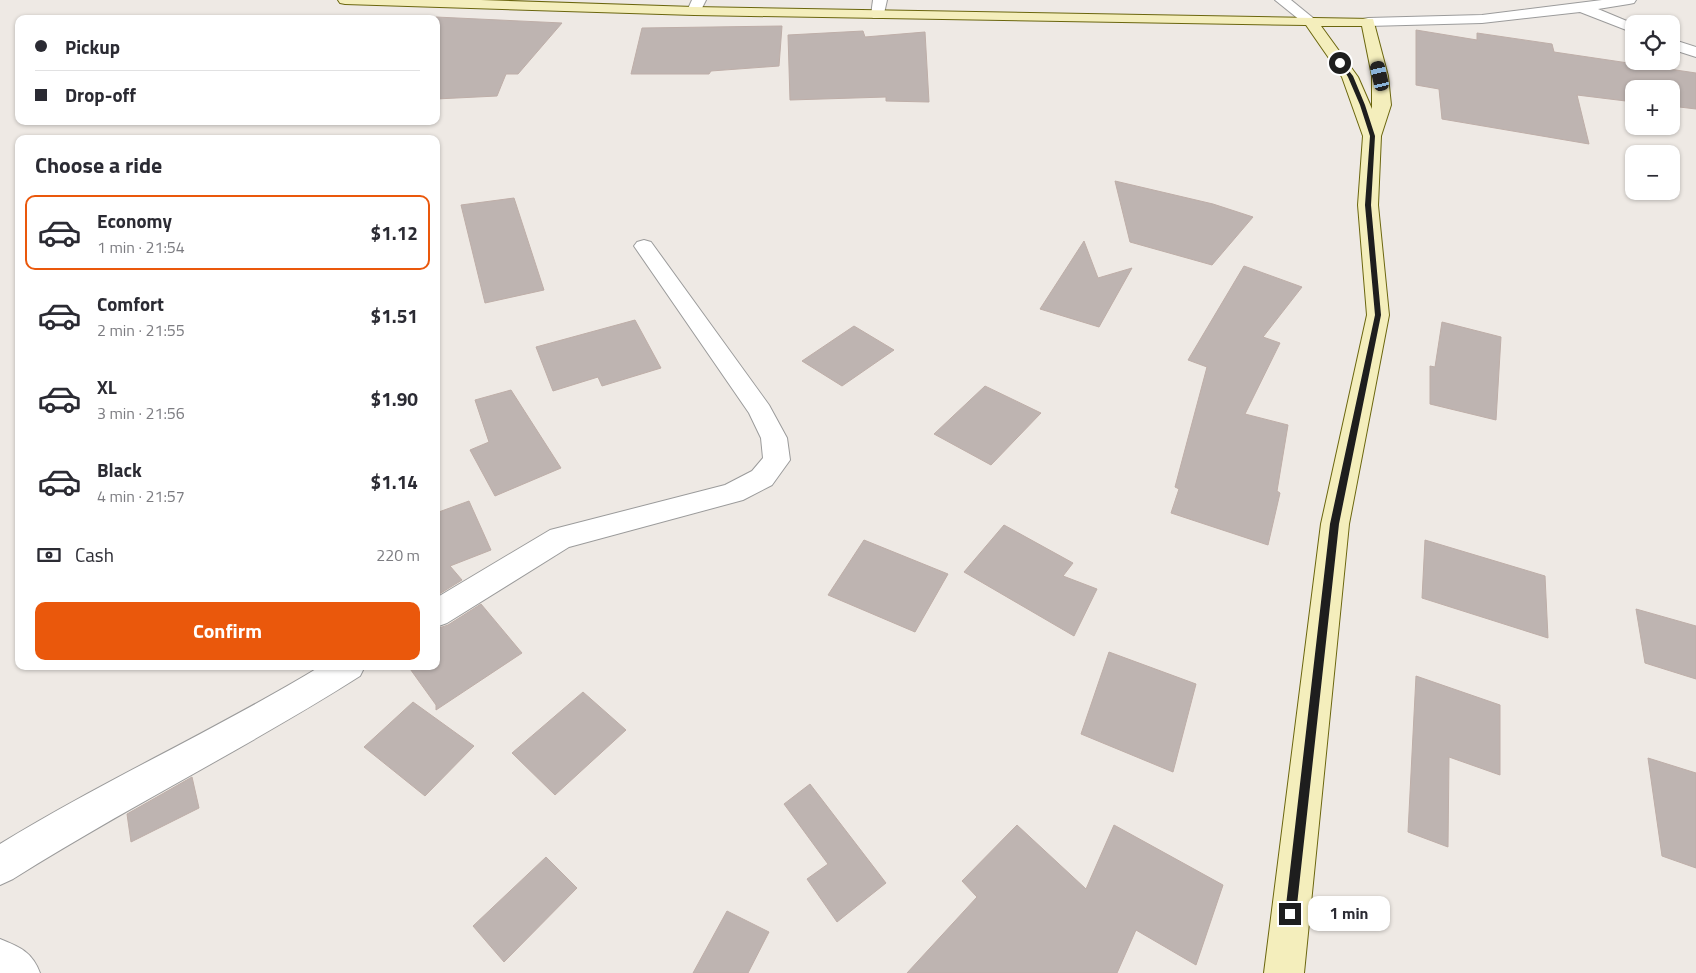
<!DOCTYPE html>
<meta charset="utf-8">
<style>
:root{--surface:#fff;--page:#f2f2f3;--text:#2b2b33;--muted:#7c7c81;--line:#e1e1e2;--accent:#ea580c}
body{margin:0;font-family:"Titillium Web",sans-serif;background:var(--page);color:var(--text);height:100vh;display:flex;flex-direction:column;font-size:19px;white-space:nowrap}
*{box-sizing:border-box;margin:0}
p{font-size:16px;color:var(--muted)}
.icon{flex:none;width:28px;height:28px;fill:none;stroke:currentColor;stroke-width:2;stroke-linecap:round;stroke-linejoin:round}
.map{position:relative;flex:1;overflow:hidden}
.side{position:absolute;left:15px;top:135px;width:425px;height:535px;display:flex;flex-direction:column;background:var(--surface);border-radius:10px;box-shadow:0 1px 4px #0004}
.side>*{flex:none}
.banner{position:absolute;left:15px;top:15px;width:425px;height:110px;border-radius:10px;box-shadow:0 1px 4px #0004;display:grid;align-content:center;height:110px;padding:0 20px;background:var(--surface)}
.fabs{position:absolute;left:1625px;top:15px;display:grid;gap:10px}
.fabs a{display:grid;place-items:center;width:55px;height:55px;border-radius:10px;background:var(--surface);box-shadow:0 1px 4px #0004;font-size:25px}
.end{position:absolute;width:22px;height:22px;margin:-11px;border:6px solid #1e1e1e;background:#fff;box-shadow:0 0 0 2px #fff}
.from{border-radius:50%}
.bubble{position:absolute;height:35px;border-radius:10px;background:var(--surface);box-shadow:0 1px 4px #0004;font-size:16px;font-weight:700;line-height:35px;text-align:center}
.car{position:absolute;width:15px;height:30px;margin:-15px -8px;border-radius:6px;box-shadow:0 0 4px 1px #0007;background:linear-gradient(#222 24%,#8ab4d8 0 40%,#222 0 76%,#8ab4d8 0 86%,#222 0)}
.banner b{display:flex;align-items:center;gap:18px;height:48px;font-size:19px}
.banner b+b{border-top:1px solid var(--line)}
.banner i{width:12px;height:12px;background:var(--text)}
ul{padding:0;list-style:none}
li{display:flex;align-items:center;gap:15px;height:75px;margin:0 10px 8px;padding:0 10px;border:2px solid transparent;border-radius:10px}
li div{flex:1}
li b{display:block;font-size:19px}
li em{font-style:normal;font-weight:700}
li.current{border-color:var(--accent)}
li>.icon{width:45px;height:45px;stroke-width:1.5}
h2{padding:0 20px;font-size:22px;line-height:60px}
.pay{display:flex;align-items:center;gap:12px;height:55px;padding:0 20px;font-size:19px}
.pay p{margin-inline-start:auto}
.primary-button{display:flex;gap:10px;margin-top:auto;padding:10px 20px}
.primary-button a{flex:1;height:58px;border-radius:10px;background:var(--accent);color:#fff;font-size:20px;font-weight:700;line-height:58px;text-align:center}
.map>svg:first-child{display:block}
</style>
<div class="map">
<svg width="1696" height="973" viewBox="0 0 1696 973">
<rect width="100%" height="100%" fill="#eee9e4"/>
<g fill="#beb4b1" stroke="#beaea8">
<polygon points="436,17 562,23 518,74 506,74 497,96 436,99"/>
<polygon points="782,26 779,66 711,71 709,74 631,74 642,28"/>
<polygon points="1416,30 1477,40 1477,33 1552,44 1554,52 1696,73 1696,109 1671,106 1671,89 1634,89 1634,102 1577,95 1589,144 1442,119 1439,89 1416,85"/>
<polygon points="863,31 865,37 925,32 929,102 886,101 886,97 790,100 788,35"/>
<polygon points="1115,181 1213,204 1253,217 1212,265 1130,242"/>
<polygon points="514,198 544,290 485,303 461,205"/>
<polygon points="1084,241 1098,278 1132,268 1099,327 1040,309"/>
<polygon points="1244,266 1302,287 1263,337 1280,343 1245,414 1288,425 1277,491 1280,493 1268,545 1171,513 1179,489 1175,487 1207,367 1188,360"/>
<polygon points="635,320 661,368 602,386 598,377 553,391 536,347"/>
<polygon points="1442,322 1501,337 1496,420 1430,404 1430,366 1435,367"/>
<polygon points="854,326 894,350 842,386 802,361"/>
<polygon points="985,386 1041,413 991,465 934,434"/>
<polygon points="511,390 561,468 495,496 470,450 489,442 475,400"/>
<polygon points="469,501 491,550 450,566 462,580 436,596 436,513"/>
<polygon points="1004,525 1073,563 1063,576 1097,589 1074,636 964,572"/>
<polygon points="864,540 948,574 915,632 828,595"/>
<polygon points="1425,540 1545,576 1548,638 1422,598"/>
<polygon points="481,604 522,653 436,710 436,705 408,666 436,666 436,629 448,625"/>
<polygon points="1636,609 1696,626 1696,679 1645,663"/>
<polygon points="1109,652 1196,684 1173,772 1081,734"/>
<polygon points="1416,676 1500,705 1500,775 1449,757 1448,847 1408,832"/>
<polygon points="583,692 626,730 555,795 512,753"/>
<polygon points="413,702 474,746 425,796 364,747"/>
<polygon points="1648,758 1696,773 1696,868 1662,856"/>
<polygon points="192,777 199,808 131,842 127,814"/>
<polygon points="810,784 886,883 837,922 807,879 828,864 784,804"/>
<polygon points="1017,825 1086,889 1114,825 1223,885 1196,965 1136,930 1117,973 907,973 977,897 962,881"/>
<polygon points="546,857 577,888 504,962 473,926"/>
<polygon points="727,911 769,932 748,973 693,973"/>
</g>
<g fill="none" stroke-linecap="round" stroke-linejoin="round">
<g stroke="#9b9b9b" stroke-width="2">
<g id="street">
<polygon points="692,0 706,0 699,14 689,14 687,11"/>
<polygon points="873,0 887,0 883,18 873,18 871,15"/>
<polygon points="1275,0 1291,0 1318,22 1316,25 1306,25"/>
<polygon points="1602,0 1636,0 1634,3 1629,4 1598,9 1634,24 1634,33 1580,12 1482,23 1368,26 1363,25 1361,22 1363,19 1368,18 1482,15"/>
<polygon points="1671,39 1696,47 1696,57 1671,49"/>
<polygon points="644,240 651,242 769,405 787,438 790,460 772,485 743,500 569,547 447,623 436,627 436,598 550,530 725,485 752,471 763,458 761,438 749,413 634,246 637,242"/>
<path d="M321,666H365L360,676C247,748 127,807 13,879L0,885V844C104,780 216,730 321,666Z"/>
<path d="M0,939C20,947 32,952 40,973H0Z"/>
</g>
</g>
<g stroke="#6b660e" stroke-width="2">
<path id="secondary" d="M338,0H481L694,7L1373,19L1388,76L1391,105L1381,136L1378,205L1389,315L1349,524L1304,973H1264L1321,524L1367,315L1358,205L1363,136L1342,77L1306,25L694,15L345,4L340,3ZM1321,26H1362L1372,76V109L1358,77Z"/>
</g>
<use href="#street" fill="#fff" fill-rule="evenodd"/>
<use href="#secondary" fill="#f4eebc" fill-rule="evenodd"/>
</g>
<polygon fill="#1e1e1e" points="1339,62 1342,62 1353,76 1365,105 1375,136 1371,205 1381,315 1339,524 1296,914 1294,918 1290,920 1286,918 1285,914 1330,524 1375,315 1365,205 1370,136 1360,105 1348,77"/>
</svg>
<div class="fabs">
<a><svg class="icon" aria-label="locate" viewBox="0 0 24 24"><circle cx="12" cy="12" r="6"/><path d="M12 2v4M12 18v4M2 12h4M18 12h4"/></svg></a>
<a>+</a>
<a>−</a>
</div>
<i class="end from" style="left:1340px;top:63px"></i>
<i class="end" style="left:1290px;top:914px"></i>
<div class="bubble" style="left:1308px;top:896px;width:82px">1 min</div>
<i class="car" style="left:1380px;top:76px;rotate:347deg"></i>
<div class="banner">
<b><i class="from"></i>Pickup</b>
<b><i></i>Drop-off</b>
</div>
<section class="side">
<h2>Choose a ride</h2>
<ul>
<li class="current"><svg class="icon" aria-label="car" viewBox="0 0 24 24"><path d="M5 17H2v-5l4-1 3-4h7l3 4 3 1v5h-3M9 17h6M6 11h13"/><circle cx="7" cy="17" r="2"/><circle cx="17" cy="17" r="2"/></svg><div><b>Economy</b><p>1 min · 21:54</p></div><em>$1.12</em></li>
<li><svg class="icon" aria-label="car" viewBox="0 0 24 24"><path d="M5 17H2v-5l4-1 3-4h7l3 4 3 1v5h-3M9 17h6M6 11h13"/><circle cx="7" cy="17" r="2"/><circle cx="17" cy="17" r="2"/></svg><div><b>Comfort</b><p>2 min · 21:55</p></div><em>$1.51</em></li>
<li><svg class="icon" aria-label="car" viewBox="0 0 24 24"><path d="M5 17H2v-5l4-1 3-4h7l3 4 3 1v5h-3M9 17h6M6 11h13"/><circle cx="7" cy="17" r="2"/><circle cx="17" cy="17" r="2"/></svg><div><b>XL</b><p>3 min · 21:56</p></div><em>$1.90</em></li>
<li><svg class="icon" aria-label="car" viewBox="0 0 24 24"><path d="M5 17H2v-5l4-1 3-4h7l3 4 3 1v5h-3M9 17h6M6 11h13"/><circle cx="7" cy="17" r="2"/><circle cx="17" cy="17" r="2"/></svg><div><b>Black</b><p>4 min · 21:57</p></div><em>$1.14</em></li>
</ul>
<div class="pay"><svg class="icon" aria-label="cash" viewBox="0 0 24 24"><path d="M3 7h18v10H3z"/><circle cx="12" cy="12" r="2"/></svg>Cash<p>220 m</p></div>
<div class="primary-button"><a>Confirm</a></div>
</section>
</div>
